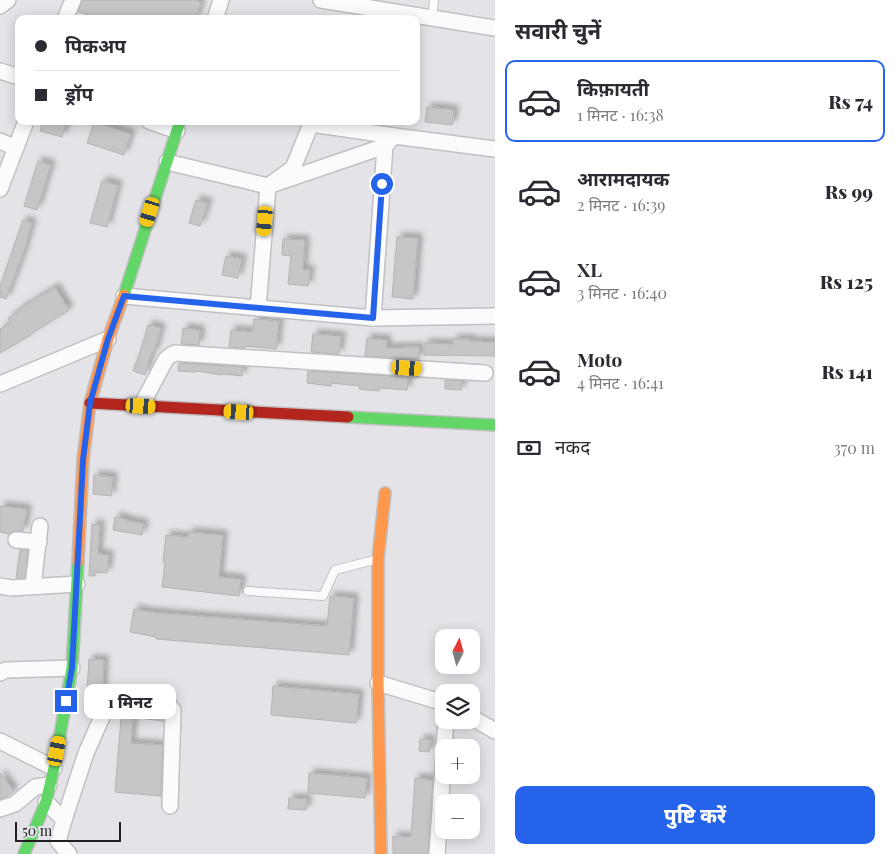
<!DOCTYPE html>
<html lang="hi">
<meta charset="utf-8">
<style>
:root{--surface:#fff;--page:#f2f2f3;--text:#2b2b33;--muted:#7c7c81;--line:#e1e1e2;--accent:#2563eb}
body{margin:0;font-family:"Playfair Display","Noto Sans Devanagari",serif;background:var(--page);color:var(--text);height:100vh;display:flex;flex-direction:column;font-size:19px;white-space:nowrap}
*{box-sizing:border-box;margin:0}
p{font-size:16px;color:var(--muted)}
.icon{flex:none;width:28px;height:28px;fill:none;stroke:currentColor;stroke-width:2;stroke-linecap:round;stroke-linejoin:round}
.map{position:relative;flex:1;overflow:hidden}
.sheet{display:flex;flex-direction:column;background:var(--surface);width:400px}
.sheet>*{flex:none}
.banner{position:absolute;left:15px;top:15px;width:405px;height:110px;border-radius:10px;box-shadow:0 2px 12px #0003;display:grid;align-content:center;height:110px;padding:0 20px;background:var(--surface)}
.needle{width:32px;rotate:6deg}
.buttons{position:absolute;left:435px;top:629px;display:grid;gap:10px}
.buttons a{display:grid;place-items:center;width:45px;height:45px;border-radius:10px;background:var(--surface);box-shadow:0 2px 12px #0003;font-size:25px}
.scale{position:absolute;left:15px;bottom:12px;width:106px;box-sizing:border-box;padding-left:5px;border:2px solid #202022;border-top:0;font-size:14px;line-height:18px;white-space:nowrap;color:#202022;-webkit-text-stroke:4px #e3e3e9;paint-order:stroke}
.end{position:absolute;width:22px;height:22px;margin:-11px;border:6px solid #2563eb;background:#fff;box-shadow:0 0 0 2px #fff}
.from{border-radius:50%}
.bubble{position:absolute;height:35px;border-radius:10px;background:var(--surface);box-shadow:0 2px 12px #0003;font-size:16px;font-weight:800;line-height:35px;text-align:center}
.car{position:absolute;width:15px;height:30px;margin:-15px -8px;border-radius:6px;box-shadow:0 0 4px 1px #0007;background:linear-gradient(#f5c518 24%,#345 0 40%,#f5c518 0 76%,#345 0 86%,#f5c518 0)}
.banner b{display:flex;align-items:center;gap:18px;height:48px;font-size:19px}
.banner b+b{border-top:1px solid var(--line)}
.banner i{width:12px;height:12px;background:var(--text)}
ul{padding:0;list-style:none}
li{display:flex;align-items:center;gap:15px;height:82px;margin:0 10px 8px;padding:0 10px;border:2px solid transparent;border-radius:10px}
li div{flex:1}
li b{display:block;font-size:19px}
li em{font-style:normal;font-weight:800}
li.selected{border-color:var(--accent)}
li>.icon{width:45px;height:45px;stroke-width:1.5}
h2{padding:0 20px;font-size:22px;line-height:60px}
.pay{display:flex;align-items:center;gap:12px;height:55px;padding:0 20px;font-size:19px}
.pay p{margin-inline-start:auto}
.cta{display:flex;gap:10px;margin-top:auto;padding:10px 20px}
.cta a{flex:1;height:58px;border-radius:10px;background:var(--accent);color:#fff;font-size:20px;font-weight:800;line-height:58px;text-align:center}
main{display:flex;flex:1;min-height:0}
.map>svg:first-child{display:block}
</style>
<main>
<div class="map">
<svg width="495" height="854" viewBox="0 0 495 854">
<defs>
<filter id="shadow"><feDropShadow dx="4.5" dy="-4.5" stdDeviation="2.5" flood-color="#0004"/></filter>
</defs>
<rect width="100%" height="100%" fill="#e4e4e8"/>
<g fill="#c6c6c9" stroke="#b4b4b7" filter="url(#shadow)">
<polygon points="82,0 195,0 201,2 196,19 102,19 78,12"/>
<polygon points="427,107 454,110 452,125 425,122"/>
<polygon points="43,121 67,121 62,137 40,131"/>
<polygon points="94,122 131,134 124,155 87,143"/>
<polygon points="38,161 51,165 37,210 24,206"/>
<polygon points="102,181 118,185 107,227 90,223"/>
<polygon points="196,200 208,203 200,226 189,223"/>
<polygon points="23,220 32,223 24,251 6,299 0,297 0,286"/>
<polygon points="397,237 418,238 413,299 392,297"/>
<polygon points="283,239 305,240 303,270 310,270 308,286 288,284 291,256 282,255"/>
<polygon points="226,256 242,259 238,278 222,275"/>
<polygon points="55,287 69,310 29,335 29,336 0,353 0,329 11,323 8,318 19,311 18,310"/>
<polygon points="254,319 279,321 276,349 245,346 245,348 229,347 231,330 252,332"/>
<polygon points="148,325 161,328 154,353 152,352 145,375 133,371 140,352"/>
<polygon points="183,328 200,330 199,345 181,344"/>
<polygon points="313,334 341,336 339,354 311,352"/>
<polygon points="367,338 387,340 386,348 419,347 419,359 365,356"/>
<polygon points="453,339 470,339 470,341 495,342 495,356 424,355 424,343 453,344"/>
<polygon points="179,363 243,367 242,376 223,374 222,375 196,371 196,372 178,371"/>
<polygon points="308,371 408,377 407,390 379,388 379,391 359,389 360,386 331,383 331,386 307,383"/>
<polygon points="445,380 462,381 461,390 445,389"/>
<polygon points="94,475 113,477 111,496 93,494"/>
<polygon points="0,506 27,509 23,531 12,531 9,534 0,532"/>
<polygon points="115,517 126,519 126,520 144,524 142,535 113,530"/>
<polygon points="92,524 100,525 98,554 109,555 107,573 95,572 95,576 89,576"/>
<polygon points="189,532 223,535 219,577 241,579 239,596 162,587 165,562 163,562 166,535 188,537"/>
<polygon points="20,550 28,550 25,578 16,578"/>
<polygon points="330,596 354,598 349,655 156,639 156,637 130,632 134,609 149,612 327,626"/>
<polygon points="89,659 104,660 102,699 96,707 86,706"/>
<polygon points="273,686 359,694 356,723 271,715"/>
<polygon points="120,710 157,710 164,713 163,721 137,718 137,720 133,719 131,743 163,745 161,796 115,792 121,718 119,718"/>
<polygon points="420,739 431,740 429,752 419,751"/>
<polygon points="0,773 14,791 6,797 0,799"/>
<polygon points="309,773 367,778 365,798 308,793"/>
<polygon points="415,778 433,780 428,854 393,854 393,836 411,837"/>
<polygon points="289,798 307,799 306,810 288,809"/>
</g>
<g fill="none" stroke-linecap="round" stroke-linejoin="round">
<g stroke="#c1c1c4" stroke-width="10">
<g id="lane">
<polyline points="432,18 434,0"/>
<polyline points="248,591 323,596 335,570 378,559"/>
</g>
</g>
<g stroke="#c1c1c4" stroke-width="18">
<g id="street">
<polyline points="321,0 495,28"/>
<polyline points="0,6 8,0"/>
<polyline points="65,19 73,0"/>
<polyline points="215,19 221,0"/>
<polyline points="0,71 19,77"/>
<polyline points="149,121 177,131"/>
<polyline points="0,141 16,148"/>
<polyline points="167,162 268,186 385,146 394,136"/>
<polyline points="0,189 26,121"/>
<polyline points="124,296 373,318 495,316"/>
<polyline points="258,308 268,186 293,168 311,124 394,136 495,149"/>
<polyline points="373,318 385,146"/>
<polyline points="0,384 108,339"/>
<polyline points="141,406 166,359 171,355 175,353 485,373"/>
<polyline points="16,540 39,542"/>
<polyline points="0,586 11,588 77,584"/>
<polyline points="33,586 40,526"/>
<polyline points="0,673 6,670 72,668"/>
<polyline points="378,683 444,703"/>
<polyline points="471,717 495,731"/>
<polyline points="0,741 54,768"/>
<polyline points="444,748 446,720"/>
<polyline points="46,802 64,820 58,841 69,854"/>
<polyline points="0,809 15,804 35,787 49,785"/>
<polyline points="64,820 86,753 106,708 113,702 119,701 158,701 168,704 173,710 170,806"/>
<polyline points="437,854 444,753"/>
</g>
</g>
<g stroke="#c1c1c4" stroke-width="14">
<g id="fast">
<polyline points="124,295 180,121"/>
<polyline points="348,417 495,425"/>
<polyline points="24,854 46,802 54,768 72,668 78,562"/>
</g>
</g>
<g stroke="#c1c1c4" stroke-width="14">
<g id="slow">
<polyline points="78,562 83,460 90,403 108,339 124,295"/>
<polyline points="381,854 378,683 378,559 385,493"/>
</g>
</g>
<g stroke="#c1c1c4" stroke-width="14">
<polyline id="jam" points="90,403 348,417"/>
</g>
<use href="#lane" stroke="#fbfbfc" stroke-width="8"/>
<use href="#street" stroke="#fbfbfc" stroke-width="15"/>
<use href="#fast" stroke="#63d668" stroke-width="11"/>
<use href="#slow" stroke="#ff974d" stroke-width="11"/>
<use href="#jam" stroke="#b3261e" stroke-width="11"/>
</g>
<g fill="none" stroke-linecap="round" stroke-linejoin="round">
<polyline stroke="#2563eb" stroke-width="6" points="66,701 72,668 83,460 90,403 108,339 124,296 373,318 382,184"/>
</g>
</svg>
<div class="buttons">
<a><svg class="needle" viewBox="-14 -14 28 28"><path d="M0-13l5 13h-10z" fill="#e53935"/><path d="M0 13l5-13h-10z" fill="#7c7c81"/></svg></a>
<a><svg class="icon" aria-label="layers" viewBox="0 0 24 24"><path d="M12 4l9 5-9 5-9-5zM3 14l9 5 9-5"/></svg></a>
<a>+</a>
<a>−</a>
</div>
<div class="scale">50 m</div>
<i class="end from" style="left:382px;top:184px"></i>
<i class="end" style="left:66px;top:701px"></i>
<div class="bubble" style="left:84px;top:684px;width:92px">1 मिनट</div>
<i class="car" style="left:150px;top:212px;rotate:197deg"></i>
<i class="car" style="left:265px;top:221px;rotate:185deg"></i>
<i class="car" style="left:407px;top:368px;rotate:94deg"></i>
<i class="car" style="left:141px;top:406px;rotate:93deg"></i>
<i class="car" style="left:239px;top:412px;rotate:273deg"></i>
<i class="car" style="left:57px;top:751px;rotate:11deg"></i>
<div class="banner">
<b><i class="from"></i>पिकअप</b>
<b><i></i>ड्रॉप</b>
</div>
</div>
<section class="sheet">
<h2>सवारी चुनें</h2>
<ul>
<li class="selected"><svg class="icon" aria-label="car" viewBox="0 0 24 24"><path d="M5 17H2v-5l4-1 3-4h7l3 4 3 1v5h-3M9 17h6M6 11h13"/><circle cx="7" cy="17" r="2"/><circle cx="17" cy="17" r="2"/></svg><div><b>किफ़ायती</b><p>1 मिनट · 16:38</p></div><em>Rs 74</em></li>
<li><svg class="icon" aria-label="car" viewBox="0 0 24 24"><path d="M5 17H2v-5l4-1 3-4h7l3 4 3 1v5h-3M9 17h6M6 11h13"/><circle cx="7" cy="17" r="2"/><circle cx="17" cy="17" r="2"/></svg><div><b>आरामदायक</b><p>2 मिनट · 16:39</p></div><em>Rs 99</em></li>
<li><svg class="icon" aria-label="car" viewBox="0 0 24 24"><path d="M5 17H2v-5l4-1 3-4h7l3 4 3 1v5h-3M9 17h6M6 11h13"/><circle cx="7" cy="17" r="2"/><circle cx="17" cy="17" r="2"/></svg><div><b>XL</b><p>3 मिनट · 16:40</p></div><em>Rs 125</em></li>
<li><svg class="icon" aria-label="car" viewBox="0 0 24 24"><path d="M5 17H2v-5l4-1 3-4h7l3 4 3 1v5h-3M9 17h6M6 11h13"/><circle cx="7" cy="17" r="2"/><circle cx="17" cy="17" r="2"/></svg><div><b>Moto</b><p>4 मिनट · 16:41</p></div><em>Rs 141</em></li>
</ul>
<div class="pay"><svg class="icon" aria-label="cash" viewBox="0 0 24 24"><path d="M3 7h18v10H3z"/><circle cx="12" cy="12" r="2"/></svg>नकद<p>370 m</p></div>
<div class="cta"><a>पुष्टि करें</a></div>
</section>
</main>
